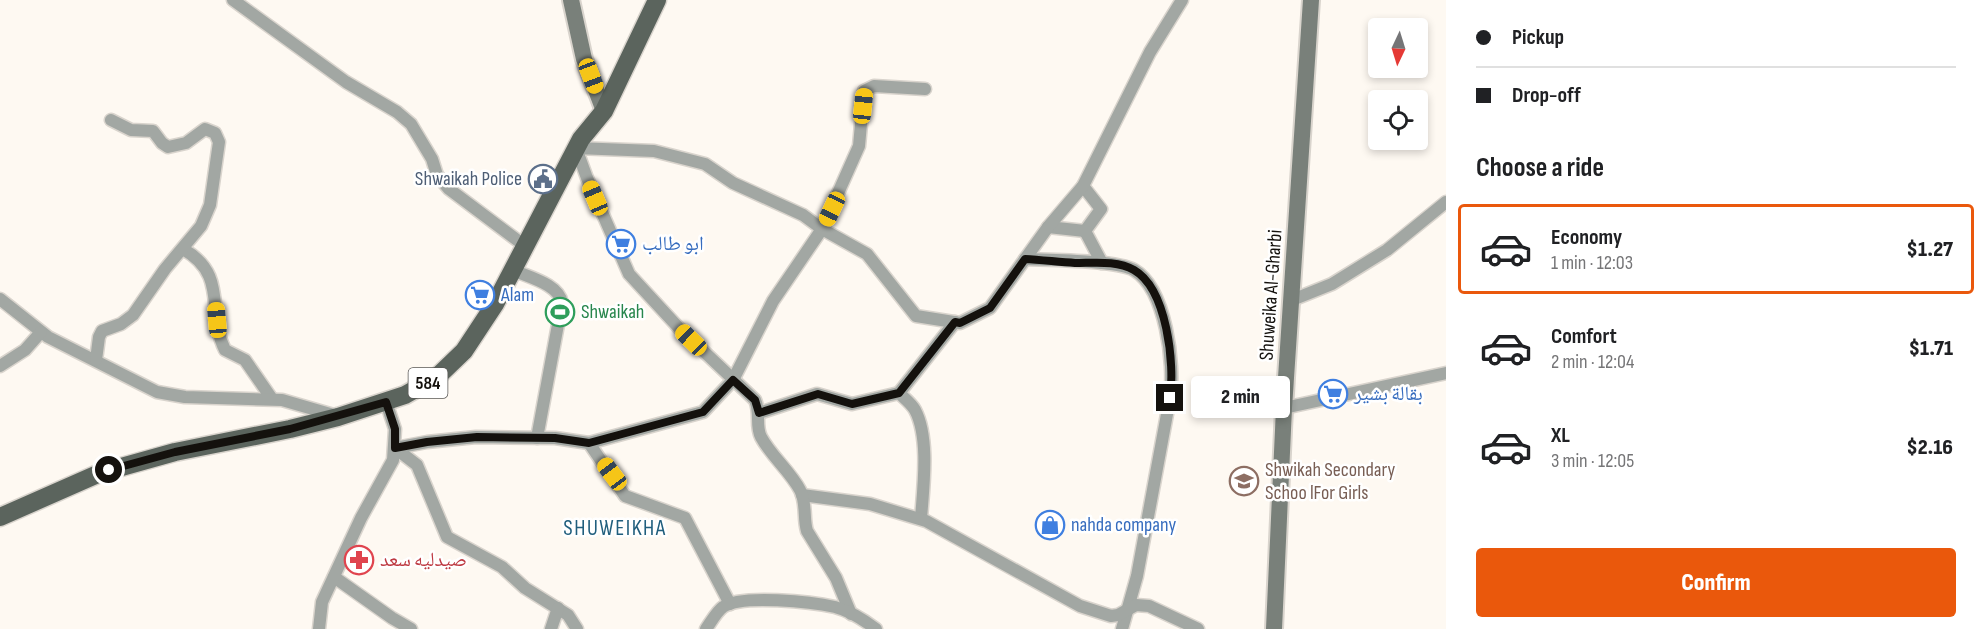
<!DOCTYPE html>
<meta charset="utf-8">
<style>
:root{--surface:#fff;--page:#f2f2f2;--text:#202124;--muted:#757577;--line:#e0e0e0;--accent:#ea580c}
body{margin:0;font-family:"Sofia Sans Condensed","Noto Naskh Arabic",sans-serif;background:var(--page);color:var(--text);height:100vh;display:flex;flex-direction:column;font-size:22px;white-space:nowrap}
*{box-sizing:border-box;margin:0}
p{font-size:20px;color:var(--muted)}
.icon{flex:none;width:33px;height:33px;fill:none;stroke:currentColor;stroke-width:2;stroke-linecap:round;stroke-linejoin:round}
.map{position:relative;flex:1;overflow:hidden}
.drawer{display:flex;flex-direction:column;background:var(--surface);width:540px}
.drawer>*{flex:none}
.top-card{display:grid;align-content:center;height:132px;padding:0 30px;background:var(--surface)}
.needle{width:39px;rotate:184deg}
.buttons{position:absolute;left:1368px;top:18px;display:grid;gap:12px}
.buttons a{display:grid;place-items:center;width:60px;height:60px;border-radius:6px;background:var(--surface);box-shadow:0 3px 9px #0003;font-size:30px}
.end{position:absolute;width:27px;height:27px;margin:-14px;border:8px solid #14110d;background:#fff;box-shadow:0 0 0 3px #fff}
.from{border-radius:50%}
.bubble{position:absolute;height:42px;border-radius:6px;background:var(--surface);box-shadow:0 3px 9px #0003;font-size:20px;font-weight:800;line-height:42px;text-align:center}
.car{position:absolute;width:18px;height:36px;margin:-18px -9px;border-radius:8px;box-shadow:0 0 4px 2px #0007;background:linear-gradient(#f5c518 24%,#345 0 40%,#f5c518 0 76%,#345 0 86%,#f5c518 0)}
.top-card b{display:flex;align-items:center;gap:21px;height:57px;font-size:22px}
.top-card b+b{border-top:2px solid var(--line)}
.top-card i{width:15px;height:15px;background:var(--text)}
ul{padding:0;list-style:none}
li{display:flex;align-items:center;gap:18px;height:90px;margin:0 12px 9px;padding:0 18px;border:3px solid transparent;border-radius:6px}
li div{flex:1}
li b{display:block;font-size:22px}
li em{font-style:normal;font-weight:800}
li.active{border-color:var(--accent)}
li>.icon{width:54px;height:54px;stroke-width:1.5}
h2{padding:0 30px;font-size:27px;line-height:72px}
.action{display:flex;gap:12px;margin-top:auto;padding:12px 30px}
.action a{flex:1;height:69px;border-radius:6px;background:var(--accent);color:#fff;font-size:24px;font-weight:800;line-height:69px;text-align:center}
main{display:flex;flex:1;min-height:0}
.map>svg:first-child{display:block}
</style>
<main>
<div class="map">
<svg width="1446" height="629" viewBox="0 0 1446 629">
<rect width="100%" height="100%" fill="#fef9f2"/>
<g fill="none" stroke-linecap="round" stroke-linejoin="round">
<g stroke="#d9d4cd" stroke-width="15">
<g id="street">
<polyline points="233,0 346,82 397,112 411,124 432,159 437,175 449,189 525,246"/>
<polyline points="1048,227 1085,231 1101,209 1083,186"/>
<polyline points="1085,231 1102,263"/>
<path d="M183,249C229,275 206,312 225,350L245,360L272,399"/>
<path d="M1025,259C1048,260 1117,260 1134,270C1166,289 1175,364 1170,398L1137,576L1122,629"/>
<path d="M513,270C528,277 559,284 562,303L537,438"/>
<polyline points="0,299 48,337 157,392 185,397 282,400 337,416"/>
<polyline points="1292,300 1332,284 1387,250 1446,202"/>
<polyline points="96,360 99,337 102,331 121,324 133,315 165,269 201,226 210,205 219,142 215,133 205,129 186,143 168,147 162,143 153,131 131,130 111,120"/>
<polyline points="0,366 25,350 41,332"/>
<polyline points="899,393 955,322"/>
<polyline points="1284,408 1446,373"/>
<path d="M759,413L817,394L852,404L899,393C904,398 911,403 915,410C930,438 923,489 921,519"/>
<polyline points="589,443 625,496 685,518 730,604"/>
<polyline points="395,448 427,442 476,437 555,438 589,443 703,412 733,380 773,301 822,229 859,146 864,91 874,86 925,89"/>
<polyline points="395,448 417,465 447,537 502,567 525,588 568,615 577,629"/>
<polyline points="802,495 870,504 926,521 1080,606 1111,616 1118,615 1136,605 1149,606 1198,629"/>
<polyline points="334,577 392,618 411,629"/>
<path d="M851,614L836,578L807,531C803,518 807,503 800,490C790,471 771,456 761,437C755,425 761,413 755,400L678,327L629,274L587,178L576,148L654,151L705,164L733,183L803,215L822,229L867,254L916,316L960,323L990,308L1048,227L1083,186L1150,52L1182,0"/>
<polyline points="319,629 322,602 361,518 393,460 395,429 386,402"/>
<polyline points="551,629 558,608"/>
<path d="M706,629C711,622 717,611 723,607C741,594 813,602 835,607C850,611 864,620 876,629"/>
</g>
</g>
<g stroke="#d9d4cd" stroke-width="20">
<g id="secondary">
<polyline points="571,0 584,59 604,111"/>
<polyline points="1274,629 1284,408 1311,0"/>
</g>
</g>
<g stroke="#d9d4cd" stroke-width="21">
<polyline id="primary" points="0,517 100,473 175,452 290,429 338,417 405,395 437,377 464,351 495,304 581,139 604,111 657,0"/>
</g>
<use href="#street" stroke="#a2a7a3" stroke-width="12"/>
<use href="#secondary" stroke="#79807a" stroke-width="16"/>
<use href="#primary" stroke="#5b645d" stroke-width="18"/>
</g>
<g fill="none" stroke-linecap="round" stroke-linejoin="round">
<path stroke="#14110d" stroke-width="8" d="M109,470L175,452L290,429L386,402L395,429V448L427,442L477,437L555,438L589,443L703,412L733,380L755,400L759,413L818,394L852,404L899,393L955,322L960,323L990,308L1025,259C1042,260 1059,262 1075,263C1094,263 1117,260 1134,270C1167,289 1175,364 1170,398"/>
</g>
<defs>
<g id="civic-ring" transform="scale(1.5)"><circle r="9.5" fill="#fff" stroke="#5c6f8a" stroke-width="1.5"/><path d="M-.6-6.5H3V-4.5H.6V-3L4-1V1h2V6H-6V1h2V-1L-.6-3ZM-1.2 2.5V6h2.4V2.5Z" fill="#5c6f8a"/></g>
<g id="supermarket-ring" transform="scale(1.5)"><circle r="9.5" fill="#fff" stroke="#3f7fe0" stroke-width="1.5"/><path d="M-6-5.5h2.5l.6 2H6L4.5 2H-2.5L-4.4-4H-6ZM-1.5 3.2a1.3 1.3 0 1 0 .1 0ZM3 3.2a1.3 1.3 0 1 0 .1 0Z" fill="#3f7fe0"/></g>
<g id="stadium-ring" transform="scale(1.5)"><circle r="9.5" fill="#fff" stroke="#2e9e5b" stroke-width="1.5"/><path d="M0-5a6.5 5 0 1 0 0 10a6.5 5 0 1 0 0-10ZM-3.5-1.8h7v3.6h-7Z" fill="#2e9e5b"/></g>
<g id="school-ring" transform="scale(1.5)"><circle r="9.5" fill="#fff" stroke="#8d6e63" stroke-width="1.5"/><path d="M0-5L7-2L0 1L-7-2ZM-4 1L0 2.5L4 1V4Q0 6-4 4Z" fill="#8d6e63"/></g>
<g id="shop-ring" transform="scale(1.5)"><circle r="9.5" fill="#fff" stroke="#3f7fe0" stroke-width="1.5"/><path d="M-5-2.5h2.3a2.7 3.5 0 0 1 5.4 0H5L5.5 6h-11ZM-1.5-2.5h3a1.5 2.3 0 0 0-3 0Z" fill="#3f7fe0"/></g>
<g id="pharmacy-ring" transform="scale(1.5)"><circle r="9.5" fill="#fff" stroke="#e0444e" stroke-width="1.5"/><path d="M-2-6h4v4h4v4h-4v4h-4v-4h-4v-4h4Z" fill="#e0444e"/></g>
</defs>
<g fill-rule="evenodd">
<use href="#civic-ring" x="543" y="179"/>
<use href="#supermarket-ring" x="621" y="244"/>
<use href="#supermarket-ring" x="480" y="295"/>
<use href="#stadium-ring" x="560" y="312"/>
<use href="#supermarket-ring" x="1333" y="394"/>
<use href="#school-ring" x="1244" y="481"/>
<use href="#shop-ring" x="1050" y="525"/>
<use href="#pharmacy-ring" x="359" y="560"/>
</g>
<g text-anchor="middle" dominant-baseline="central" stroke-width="5" stroke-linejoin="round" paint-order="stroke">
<rect fill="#fff" stroke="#5a5856" stroke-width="1.5" x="408.5" y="368" width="39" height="30" rx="4.5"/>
<g font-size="18" font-weight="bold" fill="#14110d">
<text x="428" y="383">584</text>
</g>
<g font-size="20" fill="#4e5e75" stroke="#fff" text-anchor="end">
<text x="522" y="179">Shwaikah Police</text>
</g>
<g font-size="20" fill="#366cbe" stroke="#fff" text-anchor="start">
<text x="642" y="244">ابو طالب</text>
<text x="501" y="295">Alam</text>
<text x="1354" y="394">بقالة بشير</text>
<text x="1071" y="525">nahda company</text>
</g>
<g font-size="20" fill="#14110d" stroke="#fff">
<text transform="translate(1271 295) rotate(-86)">Shuweika Al-Gharbi</text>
</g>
<g font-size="20" fill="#27864d" stroke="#fff" text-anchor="start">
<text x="581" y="312">Shwaikah</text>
</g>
<g font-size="20" fill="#785e54" stroke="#fff" text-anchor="start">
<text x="1265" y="470">Shwikah Secondary<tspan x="1265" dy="23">Schoo lFor Girls</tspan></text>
</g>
<g font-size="20" fill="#be3a42" stroke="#fff" text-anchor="start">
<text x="380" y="560">صيدليه سعد</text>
</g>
<g font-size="22" letter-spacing="1.5" fill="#205e7d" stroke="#fff">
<text x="615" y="528">SHUWEIKHA</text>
</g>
</g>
</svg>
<div class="buttons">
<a><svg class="needle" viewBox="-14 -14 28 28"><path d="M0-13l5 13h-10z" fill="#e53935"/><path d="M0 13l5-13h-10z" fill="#757577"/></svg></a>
<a><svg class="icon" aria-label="locate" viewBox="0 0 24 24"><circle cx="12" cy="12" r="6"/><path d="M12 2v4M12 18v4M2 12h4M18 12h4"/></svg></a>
</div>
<i class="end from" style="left:109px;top:470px"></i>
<i class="end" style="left:1170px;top:398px"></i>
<div class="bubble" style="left:1191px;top:376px;width:99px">2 min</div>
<i class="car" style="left:591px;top:76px;rotate:159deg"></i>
<i class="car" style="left:863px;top:106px;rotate:6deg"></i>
<i class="car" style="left:595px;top:198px;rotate:337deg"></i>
<i class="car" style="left:832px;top:209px;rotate:205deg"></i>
<i class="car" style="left:217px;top:320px;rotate:355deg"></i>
<i class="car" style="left:691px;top:340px;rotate:314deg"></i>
<i class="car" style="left:612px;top:474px;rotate:323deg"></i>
</div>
<section class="drawer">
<div class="top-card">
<b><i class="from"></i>Pickup</b>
<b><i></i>Drop-off</b>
</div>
<h2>Choose a ride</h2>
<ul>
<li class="active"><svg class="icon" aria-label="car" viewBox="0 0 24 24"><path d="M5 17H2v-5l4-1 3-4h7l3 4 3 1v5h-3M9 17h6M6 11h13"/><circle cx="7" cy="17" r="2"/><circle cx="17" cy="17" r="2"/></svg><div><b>Economy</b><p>1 min · 12:03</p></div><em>$1.27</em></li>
<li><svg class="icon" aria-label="car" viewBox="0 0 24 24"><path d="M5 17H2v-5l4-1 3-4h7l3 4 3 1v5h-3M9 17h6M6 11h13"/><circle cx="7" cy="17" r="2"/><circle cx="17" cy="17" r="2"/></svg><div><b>Comfort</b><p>2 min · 12:04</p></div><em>$1.71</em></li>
<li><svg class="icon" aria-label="car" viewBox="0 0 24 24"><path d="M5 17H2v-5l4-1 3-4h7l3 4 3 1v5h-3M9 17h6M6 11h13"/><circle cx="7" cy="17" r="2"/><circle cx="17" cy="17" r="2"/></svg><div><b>XL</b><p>3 min · 12:05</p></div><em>$2.16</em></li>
</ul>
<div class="action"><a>Confirm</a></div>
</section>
</main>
